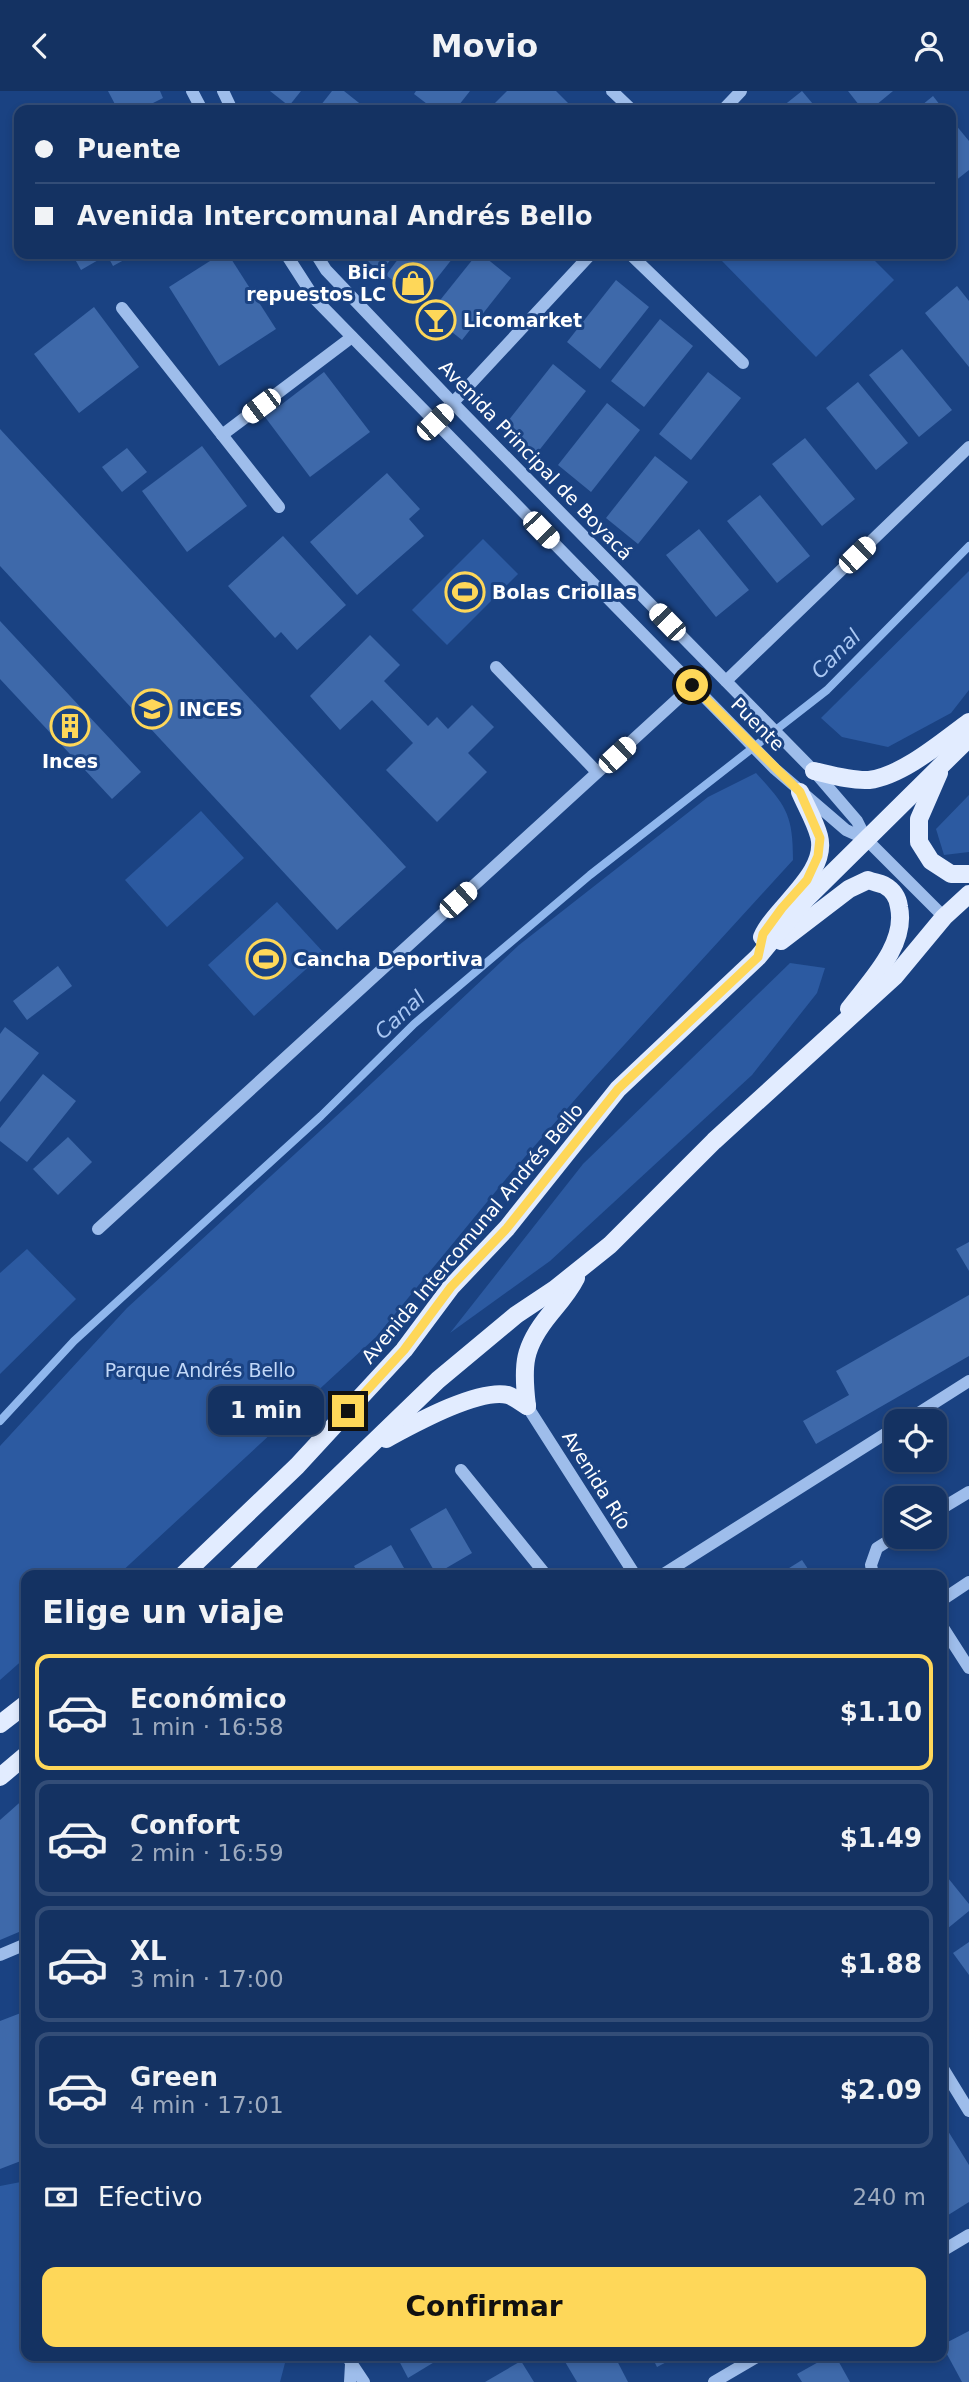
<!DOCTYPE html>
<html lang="es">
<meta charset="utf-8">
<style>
:root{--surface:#143262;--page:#1d3a68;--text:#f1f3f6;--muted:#9daabe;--line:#334d77;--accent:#fed759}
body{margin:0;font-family:"DejaVu Sans",sans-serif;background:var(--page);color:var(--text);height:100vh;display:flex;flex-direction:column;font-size:26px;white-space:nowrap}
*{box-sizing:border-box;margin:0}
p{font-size:23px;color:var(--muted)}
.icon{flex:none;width:38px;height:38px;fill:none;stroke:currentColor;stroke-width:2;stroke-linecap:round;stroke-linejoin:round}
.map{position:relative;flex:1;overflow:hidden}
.panel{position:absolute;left:21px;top:1479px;width:926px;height:791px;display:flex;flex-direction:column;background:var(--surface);border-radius:14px;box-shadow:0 4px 10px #0003,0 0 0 2px var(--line)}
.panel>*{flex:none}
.hud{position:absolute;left:14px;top:14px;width:942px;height:154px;border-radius:14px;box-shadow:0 4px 10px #0003,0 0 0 2px var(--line);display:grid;align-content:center;height:154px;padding:0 21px;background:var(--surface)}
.tools{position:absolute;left:884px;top:1318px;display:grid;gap:14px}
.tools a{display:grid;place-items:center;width:63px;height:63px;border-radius:14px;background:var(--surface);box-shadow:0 4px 10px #0003,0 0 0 2px var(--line);font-size:35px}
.end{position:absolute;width:32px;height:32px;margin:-16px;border:9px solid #fed759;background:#111;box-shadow:0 0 0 4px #111}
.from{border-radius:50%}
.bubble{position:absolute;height:49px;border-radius:14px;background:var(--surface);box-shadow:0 4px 10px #0003,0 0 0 2px var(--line);font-size:23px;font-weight:700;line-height:49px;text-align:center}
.car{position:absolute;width:21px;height:42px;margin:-21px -10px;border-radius:9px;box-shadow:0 0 5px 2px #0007;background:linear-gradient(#fff 24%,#345 0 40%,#fff 0 76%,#345 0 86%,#fff 0)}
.hud b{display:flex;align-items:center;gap:24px;height:66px;font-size:26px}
.hud b+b{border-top:2px solid var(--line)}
.hud i{width:18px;height:18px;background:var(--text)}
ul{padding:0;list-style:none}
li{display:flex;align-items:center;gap:21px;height:116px;margin:0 14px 10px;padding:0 7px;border:4px solid var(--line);border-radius:14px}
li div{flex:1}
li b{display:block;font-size:26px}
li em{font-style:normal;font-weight:700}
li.selected{border-color:var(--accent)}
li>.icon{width:63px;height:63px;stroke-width:1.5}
h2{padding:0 21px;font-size:32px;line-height:84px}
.pay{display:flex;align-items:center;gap:18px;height:77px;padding:0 21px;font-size:26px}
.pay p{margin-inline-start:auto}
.action{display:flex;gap:14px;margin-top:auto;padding:14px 21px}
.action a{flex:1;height:80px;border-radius:14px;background:var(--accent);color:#111;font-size:28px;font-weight:700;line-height:80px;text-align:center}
header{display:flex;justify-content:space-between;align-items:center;height:91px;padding:0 21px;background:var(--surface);font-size:32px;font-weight:700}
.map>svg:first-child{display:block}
</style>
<header><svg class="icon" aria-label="back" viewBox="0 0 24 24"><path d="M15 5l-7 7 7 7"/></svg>Movio<svg class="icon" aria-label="person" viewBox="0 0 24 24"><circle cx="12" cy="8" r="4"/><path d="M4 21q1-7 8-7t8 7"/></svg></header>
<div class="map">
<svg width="969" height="2291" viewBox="0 0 969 2291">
<rect width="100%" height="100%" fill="#1a4282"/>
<g fill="#2c5aa1">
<polygon points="727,163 868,163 894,189 816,266 721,169"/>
<polygon points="483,448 518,483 447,554 412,519"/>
<polygon points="969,480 969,599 951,622 888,656 842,646 821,627"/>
<path d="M756,682C786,715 793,723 793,769L593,988L510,1083L376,1246L118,1484H26V1566L0,1589V1355L127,1217L356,1007L519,854L708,706Z"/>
<polygon points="969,704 969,761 944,764 936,738"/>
<polygon points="201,720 244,767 167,836 125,789"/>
<polygon points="277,811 324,862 254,925 208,874"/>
<polygon points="790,872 825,877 817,902 752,984 550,1170 450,1242 583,1073"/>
<polygon points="27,1158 76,1208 0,1283 0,1182"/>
<polygon points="26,2090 26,2264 284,2265 285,2272 280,2291 0,2291 0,2095"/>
</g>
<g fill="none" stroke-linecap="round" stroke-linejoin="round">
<polyline stroke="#90b7ed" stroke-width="8" points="0,1330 74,1250 321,1025 414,933 590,784 827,599 969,455"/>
</g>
<g fill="#3e69aa">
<polygon points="108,0 160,0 163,7 139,19 118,19"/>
<polygon points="270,0 301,0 289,15"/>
<polygon points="332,0 344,0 368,19 317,19"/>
<polygon points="416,0 470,0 455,19 435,19 414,3"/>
<polygon points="507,0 556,0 568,12 561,19 500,19 494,13"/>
<polygon points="802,0 818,19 778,19"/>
<polygon points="848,0 893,0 870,19 863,19"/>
<polygon points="933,5 944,19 916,19"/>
<polygon points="950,27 969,50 969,79 950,94"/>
<polygon points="72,163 135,163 113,175 107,164 81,179"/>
<polygon points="221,163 228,163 276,238 219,275 169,196"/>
<polygon points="358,163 395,163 381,181"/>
<polygon points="402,163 456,163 419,210 386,184"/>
<polygon points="477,163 481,163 511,187 462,249 429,223"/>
<polygon points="616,189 649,216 600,278 567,251"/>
<polygon points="957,195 969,210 969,276 925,222"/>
<polygon points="94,216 139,276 79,322 34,263"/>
<polygon points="660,228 693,255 644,316 611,290"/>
<polygon points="902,258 952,319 919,346 869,284"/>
<polygon points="553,273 586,300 537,362 504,335"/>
<polygon points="324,281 370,341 310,386 265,326"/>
<polygon points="708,281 741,307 691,369 659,343"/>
<polygon points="858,291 908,352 876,379 826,317"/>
<polygon points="607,312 640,339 591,401 558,374"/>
<polygon points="0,338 406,776 337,839 0,475"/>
<polygon points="805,347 855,408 822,435 772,373"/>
<polygon points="202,355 247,415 187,461 142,400"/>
<polygon points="127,357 147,381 122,401 102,376"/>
<polygon points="655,365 688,391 638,453 606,427"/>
<polygon points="387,382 420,418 409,428 424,445 357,504 310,451"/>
<polygon points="760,404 810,465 777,492 727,430"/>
<polygon points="699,438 749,499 716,526 666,464"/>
<polygon points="283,445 346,514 297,559 281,541 275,547 228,495"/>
<polygon points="0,530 141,681 112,708 0,588"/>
<polygon points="370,544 400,574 384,590 428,635 437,626 448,638 472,614 494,636 468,662 487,681 437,731 386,679 413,652 372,609 340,639 310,605"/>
<polygon points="58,875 72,895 27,929 13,910"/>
<polygon points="5,936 39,962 0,1011 0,943"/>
<polygon points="43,983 76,1010 27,1071 0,1050 0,1037"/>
<polygon points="68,1046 92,1071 58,1104 33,1078"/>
<polygon points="969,1151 969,1180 956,1158"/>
<polygon points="969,1204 969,1265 816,1353 803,1330 849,1304 836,1280"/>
<polygon points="446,1417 472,1462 436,1483 410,1438"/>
<polygon points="391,1454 408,1484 359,1484 354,1475"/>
<polygon points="802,1469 812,1484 778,1484"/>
<polygon points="26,1706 26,1838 0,1849 0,1729"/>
<polygon points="948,1787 969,1813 969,1820 942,1842 942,1792"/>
<polygon points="969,1851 969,1884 953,1862"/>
<polygon points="26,1920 26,2068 0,2078 0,1930"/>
<polygon points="948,2040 969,2074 969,2111 945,2126 942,2121 942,2044"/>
<polygon points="969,2240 969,2291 962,2291 942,2254"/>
<polygon points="396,2264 446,2264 408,2287"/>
<polygon points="561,2264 614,2264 628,2291 577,2291"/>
<polygon points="651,2264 680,2264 657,2276"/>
<polygon points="831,2264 835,2264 850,2291 802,2291 797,2283"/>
<polygon points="521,2270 534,2291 485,2291"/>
</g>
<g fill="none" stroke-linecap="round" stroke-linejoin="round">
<g stroke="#9ebdeb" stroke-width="12">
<polyline points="192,0 202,19"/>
<polyline points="223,0 232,19"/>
<polyline points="612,0 632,19"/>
<polyline points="723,19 741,0"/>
<polyline points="286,163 315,208 775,678 846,739 866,748"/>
<polyline points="316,163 326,179 447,306 814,680 857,730 866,748 944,826"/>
<polyline points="630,163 743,272"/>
<polyline points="122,217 279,416"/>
<polyline points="435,331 591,163"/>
<polyline points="222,344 352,246"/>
<polyline points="496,576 597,681"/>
<polyline points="726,590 969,356"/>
<polyline points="98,1138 693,594"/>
<polyline points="527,1315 635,1484"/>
<polyline points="906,1330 969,1290"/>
<polyline points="461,1379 546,1484"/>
<polyline points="934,1422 969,1401"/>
<polyline points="662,1484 896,1336"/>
<polyline points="873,1484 871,1474 877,1457 896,1445"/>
<polyline points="942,1509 969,1491"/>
<polyline points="942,1535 969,1577"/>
<polyline points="0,1864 26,1853"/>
<polyline points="942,1976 969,2020"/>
<polyline points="942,2160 969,2144"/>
<polyline points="346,2264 364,2291"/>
<polyline points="350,2291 351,2273"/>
<polyline points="714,2291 760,2264"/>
</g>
<g stroke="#e2ecff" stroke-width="18">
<path d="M814,680C831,684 851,690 869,689C902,685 942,651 969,631"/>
<polyline points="939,682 919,728 919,751 931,770 951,783 969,783"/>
<path d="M762,846C775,816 829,782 819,745C815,730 806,715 800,701"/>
<path d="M781,850L849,798L868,789C873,791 879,792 884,794C893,799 898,807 899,816C907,854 870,890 849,918"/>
<path d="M527,1315C522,1274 523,1256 550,1223C560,1211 569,1201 576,1187"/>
<path d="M386,1348C412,1334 478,1297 508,1304C514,1306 522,1312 527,1315"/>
<polyline points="183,1484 297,1375 404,1259 451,1196 507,1137 618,998 758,866 805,809 969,647"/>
<polyline points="236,1484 438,1289 516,1224 555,1198 610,1154 714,1050 895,885 944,826 969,803"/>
<polyline points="0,1633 26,1613"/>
<polyline points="0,1686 26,1664"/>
</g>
</g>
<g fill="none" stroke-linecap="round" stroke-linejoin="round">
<polyline stroke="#fed759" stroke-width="9" points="348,1320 404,1259 451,1196 507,1137 618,998 758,866 763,843 782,817 807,789 818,765 820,747 800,701 692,594"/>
</g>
<defs>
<g id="shop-ring" transform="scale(2.0125)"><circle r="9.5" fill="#1a4282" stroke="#fed759" stroke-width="1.5"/><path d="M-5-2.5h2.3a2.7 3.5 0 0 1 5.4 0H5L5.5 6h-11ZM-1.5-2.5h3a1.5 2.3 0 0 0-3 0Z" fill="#fed759"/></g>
<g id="bar-ring" transform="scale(2.0125)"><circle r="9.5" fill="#1a4282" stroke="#fed759" stroke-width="1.5"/><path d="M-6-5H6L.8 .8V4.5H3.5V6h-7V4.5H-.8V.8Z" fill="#fed759"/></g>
<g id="stadium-ring" transform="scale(2.0125)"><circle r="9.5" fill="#1a4282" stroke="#fed759" stroke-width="1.5"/><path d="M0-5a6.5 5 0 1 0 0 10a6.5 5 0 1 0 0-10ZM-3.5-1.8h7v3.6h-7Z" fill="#fed759"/></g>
<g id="university-ring" transform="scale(2.0125)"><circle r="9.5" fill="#1a4282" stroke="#fed759" stroke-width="1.5"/><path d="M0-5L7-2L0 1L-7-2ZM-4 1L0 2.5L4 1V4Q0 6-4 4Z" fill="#fed759"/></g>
<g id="building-ring" transform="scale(2.0125)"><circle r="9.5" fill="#1a4282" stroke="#fed759" stroke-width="1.5"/><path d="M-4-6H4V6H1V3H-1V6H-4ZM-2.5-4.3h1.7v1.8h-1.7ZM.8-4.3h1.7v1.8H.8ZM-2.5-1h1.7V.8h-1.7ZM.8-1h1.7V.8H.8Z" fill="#fed759"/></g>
</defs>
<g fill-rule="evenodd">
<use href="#shop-ring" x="413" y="192"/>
<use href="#bar-ring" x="436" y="229"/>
<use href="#stadium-ring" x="465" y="501"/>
<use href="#university-ring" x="152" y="618"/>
<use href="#building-ring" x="70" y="635"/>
<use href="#stadium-ring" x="266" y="868"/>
</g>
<g text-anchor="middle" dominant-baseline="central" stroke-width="6" stroke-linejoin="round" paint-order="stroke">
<g font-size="19" font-weight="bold" fill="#fff" stroke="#1a4282" text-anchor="start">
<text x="386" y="181" text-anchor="end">Bici<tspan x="386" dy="22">repuestos LC</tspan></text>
<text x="463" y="229">Licomarket</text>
<text x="492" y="501">Bolas Criollas</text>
<text x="179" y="618">INCES</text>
<text x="70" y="670" text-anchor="middle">Inces</text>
<text x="293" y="868">Cancha Deportiva</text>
</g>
<g font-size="19" fill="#fff" stroke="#1a4282">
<text transform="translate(536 369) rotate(46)">Avenida Principal de Boyacá</text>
<text transform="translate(758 633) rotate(45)">Puente</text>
<text transform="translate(472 1142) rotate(-50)">Avenida Intercomunal Andrés Bello</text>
<text transform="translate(597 1389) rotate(58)">Avenida Río</text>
</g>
<g font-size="19" fill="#c2d8f8" stroke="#1a4282">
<text x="200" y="1279">Parque Andrés Bello</text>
</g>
<g font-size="21" font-style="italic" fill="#a9c7f3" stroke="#1a4282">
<text transform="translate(836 563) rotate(-45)">Canal</text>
<text transform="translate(400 924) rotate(-43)">Canal</text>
</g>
</g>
</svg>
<div class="tools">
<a><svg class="icon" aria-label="locate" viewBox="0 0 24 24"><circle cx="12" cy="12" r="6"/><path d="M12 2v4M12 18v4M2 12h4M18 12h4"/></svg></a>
<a><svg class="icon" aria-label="layers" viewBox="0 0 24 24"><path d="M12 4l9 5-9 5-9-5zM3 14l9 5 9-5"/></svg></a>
</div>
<i class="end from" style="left:692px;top:594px"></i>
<i class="end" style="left:348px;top:1320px"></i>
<div class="bubble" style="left:208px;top:1295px;width:116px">1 min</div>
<i class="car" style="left:261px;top:315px;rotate:233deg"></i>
<i class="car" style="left:435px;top:331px;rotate:46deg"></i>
<i class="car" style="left:541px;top:439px;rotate:136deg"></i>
<i class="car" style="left:857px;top:464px;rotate:46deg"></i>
<i class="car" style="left:667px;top:531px;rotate:316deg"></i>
<i class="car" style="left:617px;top:664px;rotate:47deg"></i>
<i class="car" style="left:458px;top:809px;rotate:48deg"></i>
<div class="hud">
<b><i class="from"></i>Puente</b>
<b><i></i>Avenida Intercomunal Andrés Bello</b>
</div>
<section class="panel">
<h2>Elige un viaje</h2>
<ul>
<li class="selected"><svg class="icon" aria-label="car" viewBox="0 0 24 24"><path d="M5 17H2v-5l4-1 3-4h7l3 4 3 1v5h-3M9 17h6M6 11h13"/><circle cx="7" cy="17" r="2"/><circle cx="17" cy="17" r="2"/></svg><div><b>Económico</b><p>1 min · 16:58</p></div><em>$1.10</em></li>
<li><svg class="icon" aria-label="car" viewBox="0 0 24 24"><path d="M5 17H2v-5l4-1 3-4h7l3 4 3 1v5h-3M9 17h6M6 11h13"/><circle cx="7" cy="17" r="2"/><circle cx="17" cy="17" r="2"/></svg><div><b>Confort</b><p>2 min · 16:59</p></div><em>$1.49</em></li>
<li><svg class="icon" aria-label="car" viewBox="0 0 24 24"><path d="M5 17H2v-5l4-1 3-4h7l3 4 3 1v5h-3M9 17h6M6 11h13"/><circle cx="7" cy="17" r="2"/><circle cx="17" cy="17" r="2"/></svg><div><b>XL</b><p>3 min · 17:00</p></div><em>$1.88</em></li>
<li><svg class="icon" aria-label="car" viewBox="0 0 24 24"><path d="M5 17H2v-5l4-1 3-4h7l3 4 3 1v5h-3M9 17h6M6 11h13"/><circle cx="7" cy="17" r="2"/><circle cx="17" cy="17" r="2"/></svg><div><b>Green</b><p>4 min · 17:01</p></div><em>$2.09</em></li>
</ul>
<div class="pay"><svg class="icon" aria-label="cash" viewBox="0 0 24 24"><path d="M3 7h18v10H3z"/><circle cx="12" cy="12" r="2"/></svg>Efectivo<p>240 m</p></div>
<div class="action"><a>Confirmar</a></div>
</section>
</div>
